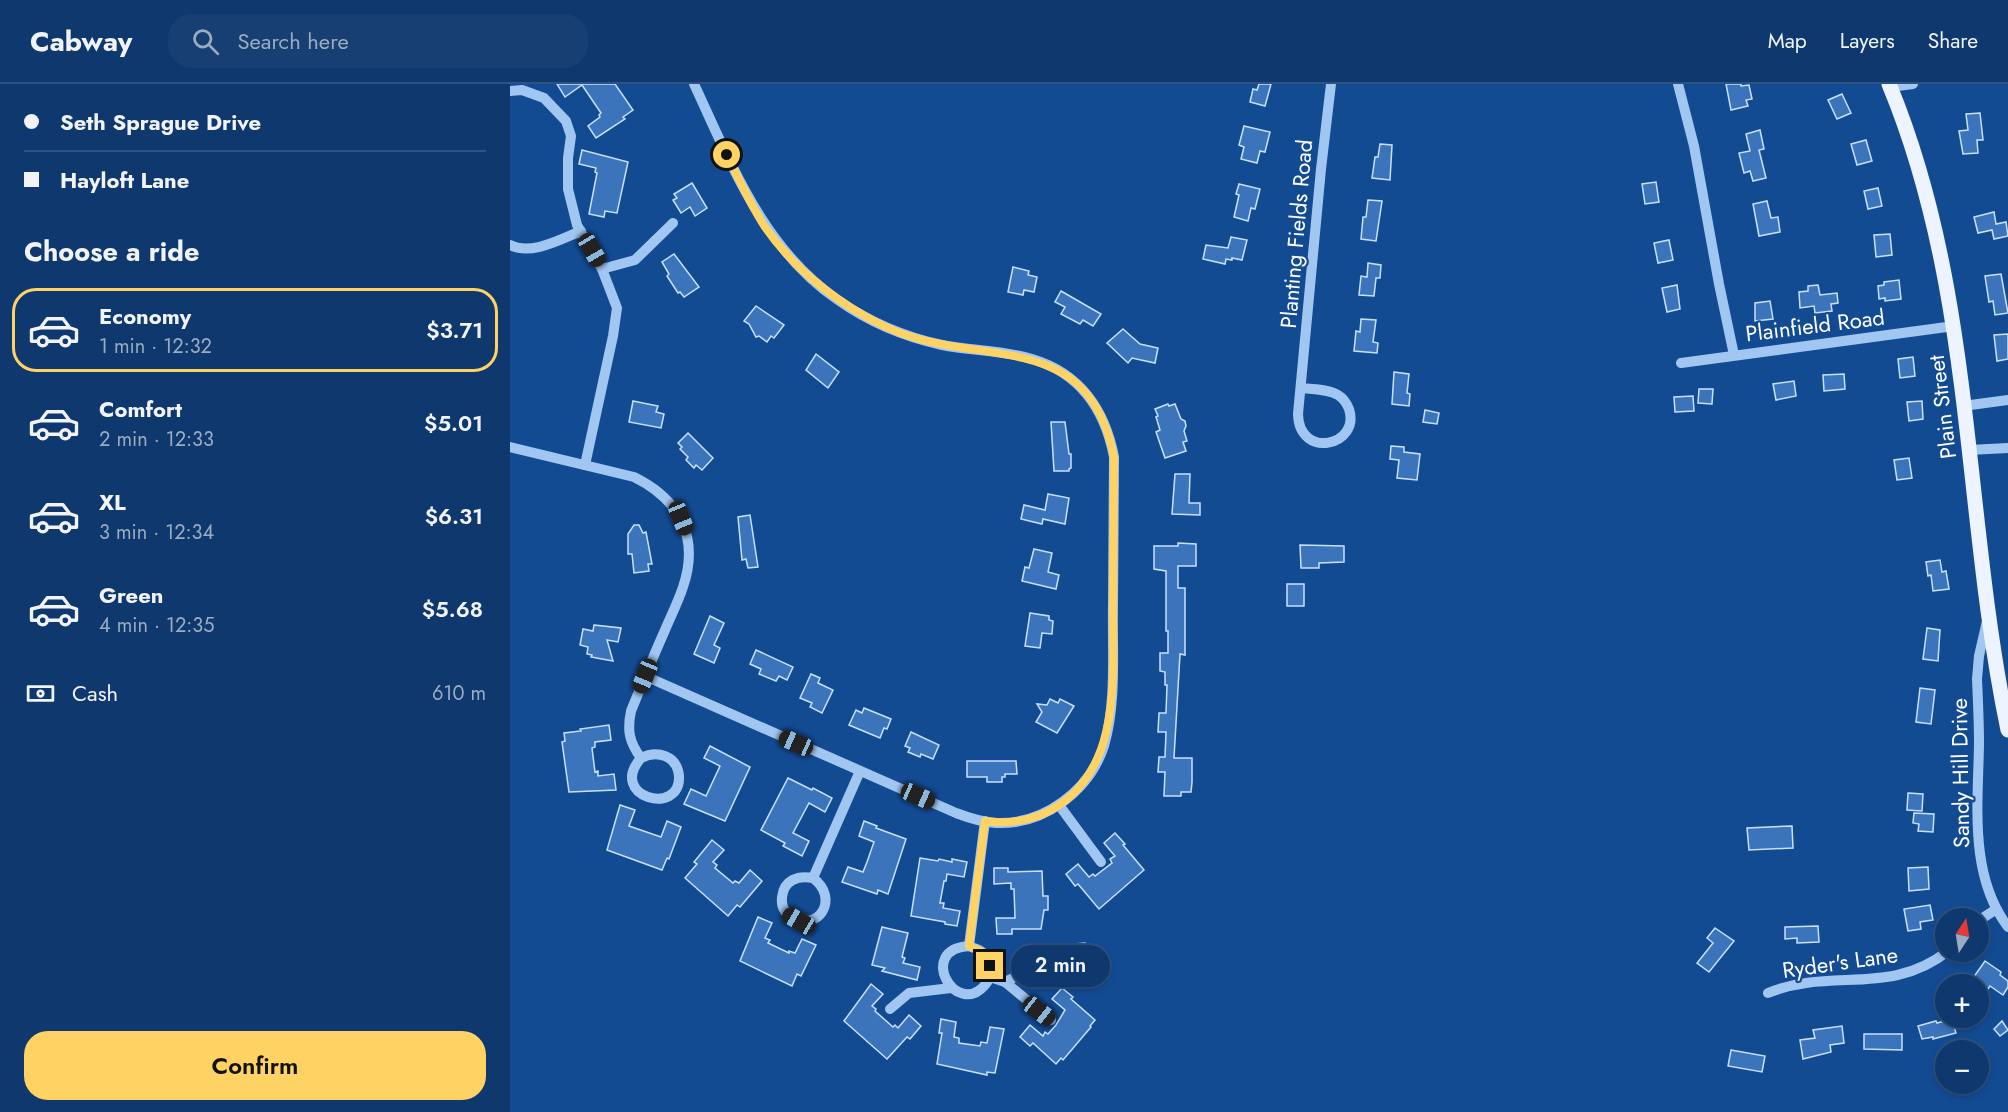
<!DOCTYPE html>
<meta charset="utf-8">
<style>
:root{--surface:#0e386e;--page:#173f73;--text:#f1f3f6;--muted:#9bacc2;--line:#2e5281;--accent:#ffd363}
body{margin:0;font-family:Jost,sans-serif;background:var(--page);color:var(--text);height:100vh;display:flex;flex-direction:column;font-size:22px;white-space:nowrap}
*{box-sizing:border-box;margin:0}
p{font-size:20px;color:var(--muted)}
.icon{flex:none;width:33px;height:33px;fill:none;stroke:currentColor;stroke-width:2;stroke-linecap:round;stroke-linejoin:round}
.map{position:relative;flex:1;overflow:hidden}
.details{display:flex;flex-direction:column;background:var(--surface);width:510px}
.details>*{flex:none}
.banner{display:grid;align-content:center;height:132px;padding:0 24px;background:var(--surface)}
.needle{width:39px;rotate:12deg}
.controls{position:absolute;left:1425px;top:824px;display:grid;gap:12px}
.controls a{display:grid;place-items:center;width:54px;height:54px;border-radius:50%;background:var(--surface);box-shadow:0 3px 9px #0003,0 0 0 2px var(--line);font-size:30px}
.end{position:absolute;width:27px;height:27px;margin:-14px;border:8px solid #ffd363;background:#111;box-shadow:0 0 0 3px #111}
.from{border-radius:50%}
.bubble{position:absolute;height:42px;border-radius:21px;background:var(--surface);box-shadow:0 3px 9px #0003,0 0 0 2px var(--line);font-size:20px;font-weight:600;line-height:42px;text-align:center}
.car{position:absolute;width:18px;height:36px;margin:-18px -9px;border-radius:8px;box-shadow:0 0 4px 2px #0007;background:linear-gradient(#222 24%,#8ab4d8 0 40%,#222 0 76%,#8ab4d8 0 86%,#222 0)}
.banner b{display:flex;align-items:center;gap:21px;height:57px;font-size:22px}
.banner b+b{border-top:2px solid var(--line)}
.banner i{width:15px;height:15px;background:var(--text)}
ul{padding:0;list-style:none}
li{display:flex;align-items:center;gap:18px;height:84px;margin:0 12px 9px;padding:0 12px;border:3px solid transparent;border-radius:24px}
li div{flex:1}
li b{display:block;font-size:22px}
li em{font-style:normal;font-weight:600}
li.selected{border-color:var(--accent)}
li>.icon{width:54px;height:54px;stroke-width:1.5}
h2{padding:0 24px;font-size:27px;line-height:72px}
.pay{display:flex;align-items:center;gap:15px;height:66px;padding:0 24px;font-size:22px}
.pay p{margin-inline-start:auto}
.button{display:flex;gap:12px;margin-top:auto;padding:12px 24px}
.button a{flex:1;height:69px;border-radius:24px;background:var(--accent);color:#111;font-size:24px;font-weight:600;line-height:69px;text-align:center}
header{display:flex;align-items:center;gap:36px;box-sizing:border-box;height:84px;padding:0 30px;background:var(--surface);border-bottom:2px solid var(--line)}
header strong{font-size:28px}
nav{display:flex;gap:33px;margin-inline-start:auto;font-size:21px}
.search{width:420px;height:54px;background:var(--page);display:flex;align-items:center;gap:15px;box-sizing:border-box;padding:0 21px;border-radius:24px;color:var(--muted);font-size:22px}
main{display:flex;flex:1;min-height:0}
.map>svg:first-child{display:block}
</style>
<header>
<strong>Cabway</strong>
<div class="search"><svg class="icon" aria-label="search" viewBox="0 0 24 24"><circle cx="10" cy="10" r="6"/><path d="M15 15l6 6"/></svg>Search here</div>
<nav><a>Map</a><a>Layers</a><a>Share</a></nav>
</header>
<main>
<section class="details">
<div class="banner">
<b><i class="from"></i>Seth Sprague Drive</b>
<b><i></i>Hayloft Lane</b>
</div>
<h2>Choose a ride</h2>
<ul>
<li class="selected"><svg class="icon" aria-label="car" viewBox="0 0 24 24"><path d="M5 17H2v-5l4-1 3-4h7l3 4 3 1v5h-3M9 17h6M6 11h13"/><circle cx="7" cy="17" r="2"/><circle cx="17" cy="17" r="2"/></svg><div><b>Economy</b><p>1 min · 12:32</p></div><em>$3.71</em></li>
<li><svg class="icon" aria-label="car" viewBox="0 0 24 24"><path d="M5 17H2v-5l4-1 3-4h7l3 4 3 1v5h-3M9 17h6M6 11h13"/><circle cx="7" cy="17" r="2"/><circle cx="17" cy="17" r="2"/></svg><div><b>Comfort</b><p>2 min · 12:33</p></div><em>$5.01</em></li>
<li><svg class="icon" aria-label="car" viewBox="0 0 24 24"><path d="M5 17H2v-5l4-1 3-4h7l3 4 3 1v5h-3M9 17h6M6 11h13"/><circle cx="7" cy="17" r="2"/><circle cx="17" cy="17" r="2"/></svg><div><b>XL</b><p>3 min · 12:34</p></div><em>$6.31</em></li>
<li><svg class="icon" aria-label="car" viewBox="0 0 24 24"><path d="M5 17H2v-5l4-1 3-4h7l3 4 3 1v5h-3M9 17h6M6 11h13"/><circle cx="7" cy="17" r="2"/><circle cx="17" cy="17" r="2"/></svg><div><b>Green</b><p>4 min · 12:35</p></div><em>$5.68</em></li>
</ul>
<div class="pay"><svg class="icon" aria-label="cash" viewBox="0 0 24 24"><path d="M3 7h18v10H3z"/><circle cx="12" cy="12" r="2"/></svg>Cash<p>610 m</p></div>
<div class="button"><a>Confirm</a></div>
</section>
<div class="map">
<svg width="1498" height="1028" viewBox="0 0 1498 1028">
<rect width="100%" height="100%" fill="#134b93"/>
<g fill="#3c74bb" stroke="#c9e0fd" stroke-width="1.5">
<polygon points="47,0 105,0 123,26 113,33 115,35 86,54 78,42 90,33 89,31 91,29 72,1 55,13"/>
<polygon points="749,0 761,0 755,22 740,18 743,5 747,6"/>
<polygon points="1216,0 1231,0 1231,2 1239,1 1242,15 1236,16 1238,22 1221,26"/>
<polygon points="1332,10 1341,29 1327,35 1318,16"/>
<polygon points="1470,29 1473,56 1467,56 1468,69 1453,70 1449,47 1458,46 1456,30"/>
<polygon points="734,42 760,48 755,68 750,67 747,79 731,75 734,63 729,61"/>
<polygon points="1250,46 1254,65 1249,66 1256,94 1243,97 1240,87 1234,89 1229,69 1240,67 1236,50"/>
<polygon points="1356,56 1362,77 1347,81 1341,60"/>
<polygon points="870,60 882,61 880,96 862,94 865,73 868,73"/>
<polygon points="72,66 118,78 107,129 95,127 94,133 79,130 87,89 85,88 86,84 69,80"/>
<polygon points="1146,98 1149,118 1135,120 1132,100"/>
<polygon points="182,99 197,124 185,132 180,123 171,129 163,116 167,114 164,110"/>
<polygon points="729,100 750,105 745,125 741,124 738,137 724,133 729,111 726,110"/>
<polygon points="1368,104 1372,122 1358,125 1354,107"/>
<polygon points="858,116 872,117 866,157 851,155 853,133 856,133"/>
<polygon points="1257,117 1261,134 1268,133 1270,148 1249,152 1243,120"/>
<polygon points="1484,128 1486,140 1496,138 1498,152 1484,155 1482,146 1468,149 1464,133"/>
<polygon points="1380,150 1382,171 1366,173 1364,151"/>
<polygon points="721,153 737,156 732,176 722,174 722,176 716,175 715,180 693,175 696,161 718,164"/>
<polygon points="1159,156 1163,176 1148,179 1144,159"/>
<polygon points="164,170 189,203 174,213 170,208 168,209 157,192 159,190 152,178"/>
<polygon points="858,179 871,181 870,194 866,194 864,212 849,211 851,192 857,193"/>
<polygon points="503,183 519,187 518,191 527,193 524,208 514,206 513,211 498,208"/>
<polygon points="1491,190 1498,229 1485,231 1483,217 1479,218 1475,192"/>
<polygon points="1389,196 1391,215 1375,217 1375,214 1369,215 1368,202 1374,201 1374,198"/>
<polygon points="1167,201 1170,225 1157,228 1152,204"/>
<polygon points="1308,201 1310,211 1327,209 1328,219 1321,220 1322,227 1305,229 1304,222 1290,224 1289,208 1298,207 1298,202"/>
<polygon points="551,207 591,230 583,242 573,236 570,240 551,230 555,223 545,218"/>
<polygon points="1260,217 1263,235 1245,237 1245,219"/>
<polygon points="246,222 274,241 264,254 261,252 257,258 249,252 246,253 239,240 234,237"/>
<polygon points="851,235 866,236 863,258 868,259 867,269 844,267 846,247 850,248"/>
<polygon points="613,245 630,260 648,264 645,279 622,274 618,279 597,259"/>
<polygon points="1498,250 1498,275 1487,277 1484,251"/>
<polygon points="306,270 329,288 318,304 296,286"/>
<polygon points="1403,273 1405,292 1390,294 1388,275"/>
<polygon points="884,288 899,290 897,309 900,310 899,322 882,320"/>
<polygon points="1334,290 1335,305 1314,307 1313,291"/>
<polygon points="1284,297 1286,312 1266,316 1263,300"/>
<polygon points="1189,305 1203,305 1202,320 1188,319"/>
<polygon points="1183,312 1184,327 1165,328 1164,313"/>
<polygon points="123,317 148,322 146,328 154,330 151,344 119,338"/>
<polygon points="1412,317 1413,335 1399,337 1397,318"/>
<polygon points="658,320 659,322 665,320 671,335 675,337 676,342 674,347 677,357 673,358 676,367 655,374 646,348 650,346 646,333 648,332 645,325"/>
<polygon points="915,326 929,329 927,340 913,338"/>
<polygon points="541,338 555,338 559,370 561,370 561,384 559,385 559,387 544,387"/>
<polygon points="178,349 203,374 192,386 186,381 184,384 176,376 178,373 170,365 172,363 168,359"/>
<polygon points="881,362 894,363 894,368 910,370 907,396 887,394 889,376 880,375"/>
<polygon points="1399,374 1402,394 1387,396 1384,376"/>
<polygon points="665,390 680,390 679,419 690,419 690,431 662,430"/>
<polygon points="538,410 559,414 555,440 533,435 532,440 511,435 514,421 535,426"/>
<polygon points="240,431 248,483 238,484 236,475 232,476 228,433"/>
<polygon points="124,441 129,441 133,449 136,448 142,480 138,480 139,487 124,489 122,470 118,470 118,450"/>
<polygon points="668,459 686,460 686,482 668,482 668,504 675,504 675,571 670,570 664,674 682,674 682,698 681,708 671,708 671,712 654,712 655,688 648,688 649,673 655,673 656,648 648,648 649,629 656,629 657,601 655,601 655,588 650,587 650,569 658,569 658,547 656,547 656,487 644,485 644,462 668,462"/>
<polygon points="790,461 834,462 834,478 809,479 809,484 791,484"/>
<polygon points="524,465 542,469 538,488 549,491 546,505 512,497 515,483 519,484"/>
<polygon points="1430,476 1432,488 1436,487 1439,505 1423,507 1421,491 1418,492 1416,478"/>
<rect x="777" y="500" width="17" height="22"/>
<polygon points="520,529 539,532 539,536 543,537 542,550 532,549 530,564 515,562"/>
<polygon points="200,532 214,539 204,561 210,564 204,579 184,570"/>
<polygon points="84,541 111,544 108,558 97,556 103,577 81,573 82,571 77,570 78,563 70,561 73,545 83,547"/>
<polygon points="1417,544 1430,546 1428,577 1413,575"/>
<polygon points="246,566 283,583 277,596 269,592 266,597 249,590 251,585 240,580"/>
<polygon points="301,590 310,594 308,599 323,606 312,629 300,623 302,619 290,614"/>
<polygon points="1410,604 1425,606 1421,640 1406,638"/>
<polygon points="540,615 548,619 550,615 564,622 547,649 526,638 532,628 527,620 537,621"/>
<polygon points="354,624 381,635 377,645 374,644 370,654 339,641 346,626 352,629"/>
<polygon points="99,641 101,656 85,658 85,663 82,664 85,688 88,687 88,692 104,690 106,706 59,708 52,658 55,657 54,649 71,647 70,645"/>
<polygon points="401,648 429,661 423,675 411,670 410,673 398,668 400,664 395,662"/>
<polygon points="200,662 240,683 215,737 174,720 181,705 196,712 210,682 194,674"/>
<polygon points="457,677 506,677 507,690 495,690 495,693 492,693 492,698 477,698 477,693 457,693"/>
<polygon points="278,694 302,706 303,704 322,714 315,728 299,719 283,749 299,757 292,772 273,762 275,759 251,746"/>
<polygon points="1398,709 1413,710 1412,727 1397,726"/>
<polygon points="110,721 125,726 119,742 151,753 157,737 171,743 159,775 157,774 152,786 97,766"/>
<polygon points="1404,729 1424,730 1423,748 1408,747 1409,740 1403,739"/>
<polygon points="354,737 367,742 366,744 396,755 378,810 368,806 367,810 332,798 338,783 353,788 357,778 364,758 349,752"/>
<polygon points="1282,742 1283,764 1239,766 1237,744"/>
<polygon points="605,749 615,760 613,761 634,786 589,825 568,800 565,802 556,790 568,780 579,793 583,790 585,792 602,779 600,775 605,772 594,759"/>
<polygon points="202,756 214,766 203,778 207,781 205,784 223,799 225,797 229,799 240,786 252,797 230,823 227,821 218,832 175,794 187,780 184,778"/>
<polygon points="410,774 428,777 429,775 442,778 442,775 457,778 454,793 437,790 436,797 434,797 430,819 434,819 433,824 450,827 447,842 435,840 435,838 401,832"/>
<polygon points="1418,783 1419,805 1399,807 1398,784"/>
<polygon points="484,784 498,784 498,788 532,787 533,812 538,812 538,826 534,826 531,845 502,845 502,850 487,850 486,834 505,834 504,805 501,805 501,799 484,800"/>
<polygon points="1420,821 1423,836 1410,838 1411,845 1398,847 1394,825"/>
<polygon points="248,833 262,839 255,854 260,856 258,859 279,869 279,867 285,869 292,855 306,861 291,892 287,890 282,902 230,877"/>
<polygon points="1308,842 1309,858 1287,859 1287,854 1275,855 1275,843"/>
<polygon points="372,843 398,849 392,873 395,874 393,879 410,883 407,896 372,887 375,884 362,881"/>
<polygon points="1205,844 1224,857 1199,888 1187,879 1203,859 1197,854"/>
<polygon points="575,859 577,887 556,889 554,861"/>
<polygon points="1475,877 1491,888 1490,891 1498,897 1498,903 1493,911 1480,902 1478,905 1463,894"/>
<polygon points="361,900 373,910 362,922 366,925 365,927 383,943 385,941 388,944 399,931 411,942 400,955 397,953 377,975 334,937"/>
<polygon points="552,904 563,913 561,915 585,936 580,942 581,943 553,976 551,974 546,980 523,959 520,962 510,953 520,941 533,952 535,948 538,950 546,941 555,926 542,915"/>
<polygon points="431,935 446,938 444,953 449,954 449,959 470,962 471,958 477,959 480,943 494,945 485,989 477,988 477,991 427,980 432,949 429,949"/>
<polygon points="1442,935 1446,949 1423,955 1423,953 1412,955 1408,942 1426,937 1427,939"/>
<polygon points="1492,937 1498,946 1490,952 1484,945"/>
<polygon points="1332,942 1334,959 1320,961 1321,968 1293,975 1290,956 1305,954 1303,946"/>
<polygon points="1354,950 1392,950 1392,966 1354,965"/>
<polygon points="1221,966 1255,972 1252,988 1218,982"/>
</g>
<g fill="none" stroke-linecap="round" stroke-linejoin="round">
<g stroke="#a2c6f2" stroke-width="10">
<polyline points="1168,0 1184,62 1209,200 1224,271"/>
<polyline points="1380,3 1403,0"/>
<polyline points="0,7 12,6 34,14 56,37 61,52 58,74 58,105 67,141 92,185 107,224 103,252 75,381"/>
<path d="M0,161C21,172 51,155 71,147"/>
<polyline points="92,185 125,176 163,139"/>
<polyline points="1171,279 1444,242"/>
<path d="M791,304C802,305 818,305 828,311C833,314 837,320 839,325C851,362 789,376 788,330L811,85L821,0"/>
<polyline points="1453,322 1498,316"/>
<path d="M0,363L124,393C169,415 190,453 173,503C168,518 161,532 155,546C143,573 132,600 121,627C117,646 119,658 131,674C97,713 171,733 169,692C167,671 147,666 131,674"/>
<polyline points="1459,366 1498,364"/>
<path d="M1477,537L1469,572L1467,595C1468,617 1469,638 1469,660C1468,721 1459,792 1498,843"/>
<path d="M135,592L446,729C459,734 472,738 486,739C534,741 579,707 594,662C607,617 602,566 603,520C603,471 604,422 604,373C595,326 570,289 522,275C493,266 461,267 432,261C395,253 359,238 328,216C253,165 221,79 184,0"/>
<polyline points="549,721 591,778"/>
<path d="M303,794C330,814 309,849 281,833C274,828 271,821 272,813C274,796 288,791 303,794L350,687"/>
<polyline points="1468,837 1485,826"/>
<path d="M459,862C463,864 469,865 472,868C482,875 483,892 475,901C446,935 406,865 459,862L475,737"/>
<polyline points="480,893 495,898 532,880 549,878"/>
<polyline points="495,898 541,936"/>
<path d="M1258,909C1321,883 1380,913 1438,867"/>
<polyline points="380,925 399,909 441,904"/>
</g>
<path stroke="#edf4ff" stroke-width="15" d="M1379,0C1465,207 1453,431 1498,646"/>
</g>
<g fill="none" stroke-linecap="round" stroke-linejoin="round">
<path stroke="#ffd363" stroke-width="8" d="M217,71C229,95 240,120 255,143C285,186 329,221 376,243C467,286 578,240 604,373C604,420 603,468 603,515C602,586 615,685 541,726C521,737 498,740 475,737L459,862L472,868L480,882"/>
</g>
<g text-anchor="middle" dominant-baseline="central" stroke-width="4.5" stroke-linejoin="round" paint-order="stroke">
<g font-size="22" fill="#fff" stroke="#134b93">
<text transform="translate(786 150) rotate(-85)">Planting Fields Road</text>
<text transform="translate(1305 241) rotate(-7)">Plainfield Road</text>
<text transform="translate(1432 323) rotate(-97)">Plain Street</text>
<text transform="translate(1450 689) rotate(-91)">Sandy Hill Drive</text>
<text transform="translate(1330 878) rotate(-8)">Ryder's Lane</text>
</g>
</g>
</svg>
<div class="controls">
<a><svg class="needle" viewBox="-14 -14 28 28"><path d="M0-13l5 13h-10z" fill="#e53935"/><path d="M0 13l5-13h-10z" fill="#9bacc2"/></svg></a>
<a>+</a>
<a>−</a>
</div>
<i class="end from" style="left:217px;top:71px"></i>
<i class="end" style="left:480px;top:882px"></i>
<div class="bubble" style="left:501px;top:861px;width:99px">2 min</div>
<i class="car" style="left:82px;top:166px;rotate:150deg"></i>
<i class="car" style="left:171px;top:434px;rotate:158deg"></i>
<i class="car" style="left:135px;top:592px;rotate:202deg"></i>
<i class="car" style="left:286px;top:659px;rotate:294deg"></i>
<i class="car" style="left:408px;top:712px;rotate:114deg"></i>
<i class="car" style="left:289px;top:837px;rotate:300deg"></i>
<i class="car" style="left:529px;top:927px;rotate:128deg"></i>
</div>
</main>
